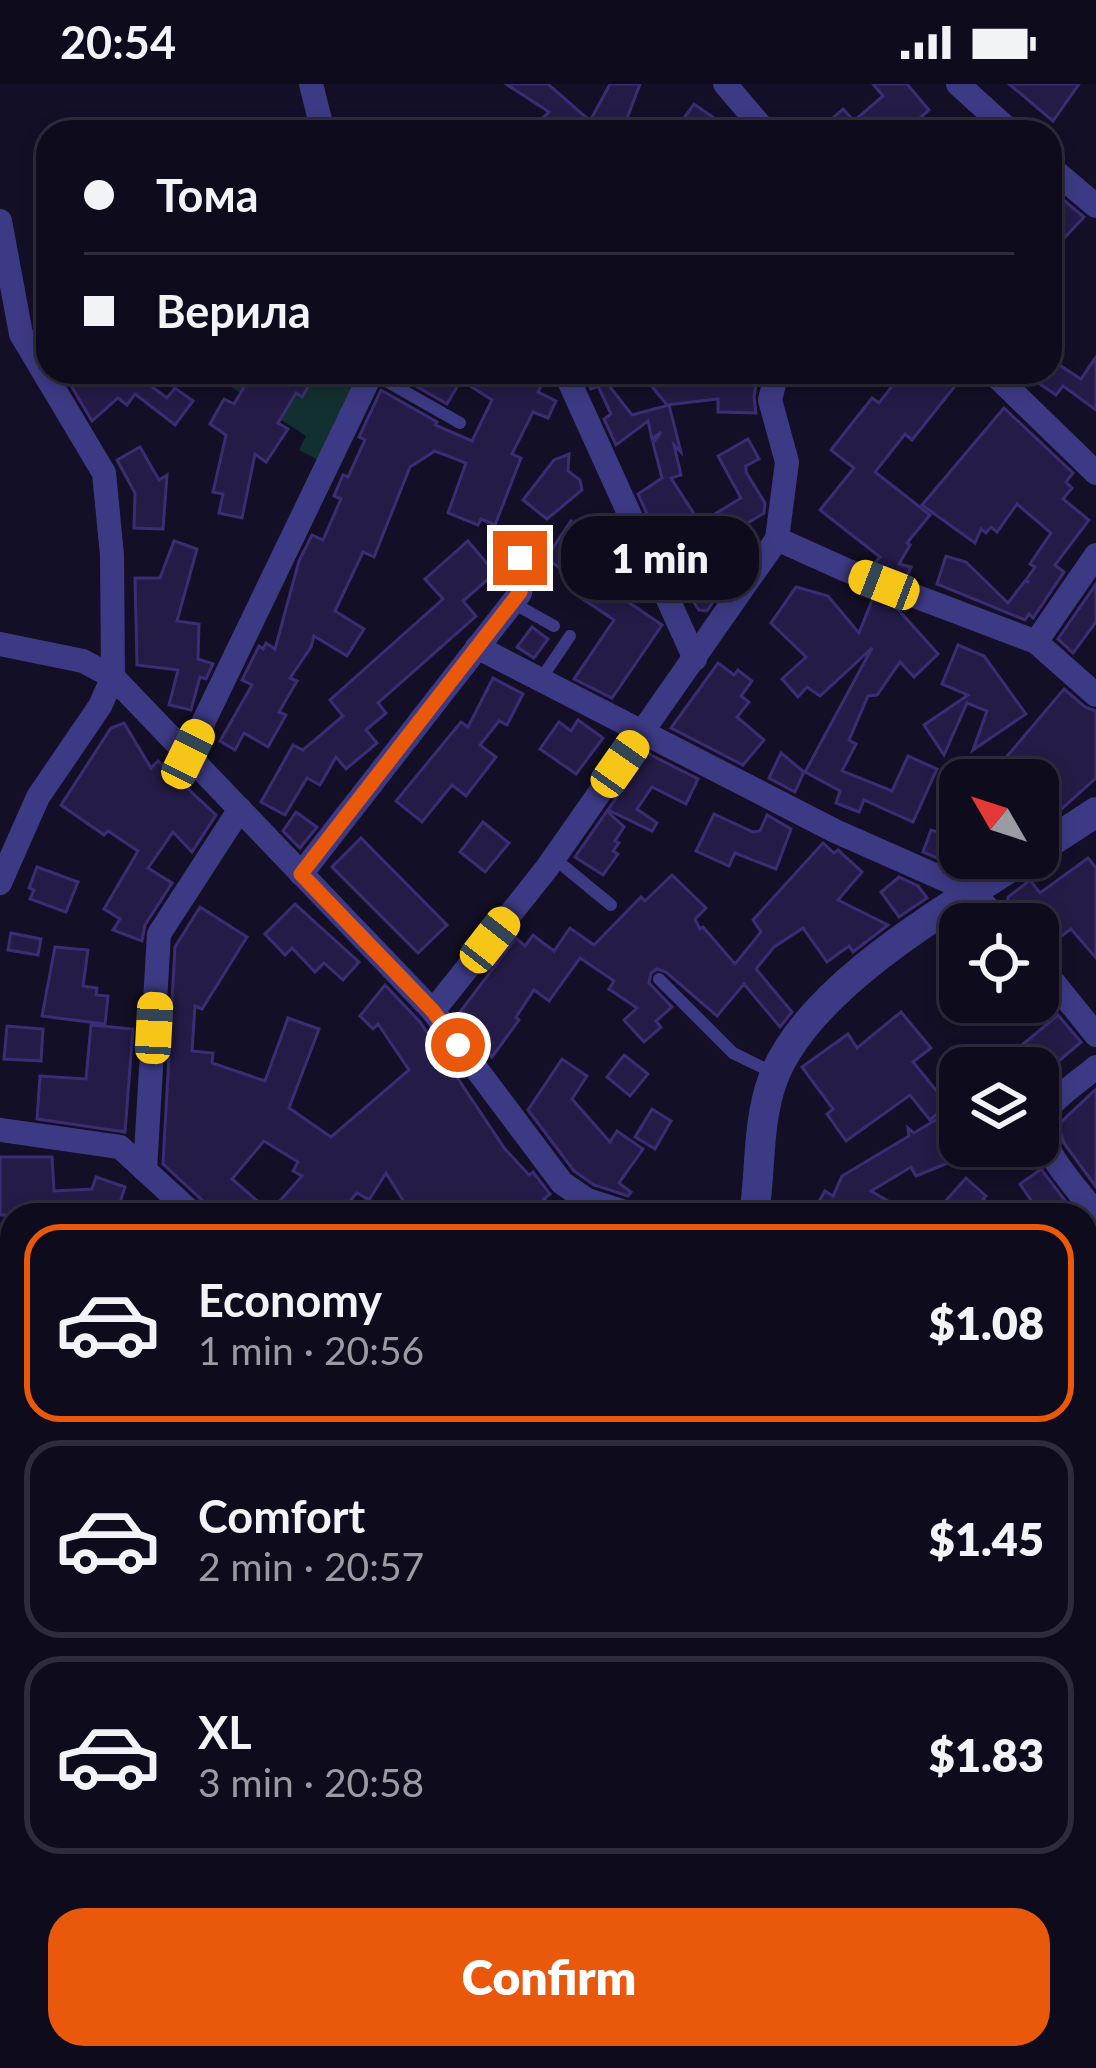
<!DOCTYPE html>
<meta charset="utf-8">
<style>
:root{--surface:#0e0b1c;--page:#1c1929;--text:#f1f3f6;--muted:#9b9ba3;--line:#2e2b3b;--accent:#ea580c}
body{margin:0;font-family:Lato,sans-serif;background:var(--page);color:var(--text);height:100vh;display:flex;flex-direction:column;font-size:45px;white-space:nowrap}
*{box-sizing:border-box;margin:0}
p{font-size:39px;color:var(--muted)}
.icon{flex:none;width:66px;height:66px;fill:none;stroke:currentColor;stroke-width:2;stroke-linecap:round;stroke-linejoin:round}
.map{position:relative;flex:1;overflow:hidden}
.side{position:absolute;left:0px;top:1119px;width:1098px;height:867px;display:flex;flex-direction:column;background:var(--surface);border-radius:36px 36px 0 0;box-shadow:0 6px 18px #0003,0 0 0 3px var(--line)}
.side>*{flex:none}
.hud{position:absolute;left:36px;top:36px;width:1026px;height:264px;border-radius:36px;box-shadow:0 6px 18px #0003,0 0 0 3px var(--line);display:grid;align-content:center;height:264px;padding:0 48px;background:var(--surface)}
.needle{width:78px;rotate:309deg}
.tools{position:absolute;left:939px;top:675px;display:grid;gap:24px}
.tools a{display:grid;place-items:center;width:120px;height:120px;border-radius:24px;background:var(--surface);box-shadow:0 6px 18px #0003,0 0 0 3px var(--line);font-size:60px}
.end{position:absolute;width:54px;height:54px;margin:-27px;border:15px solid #ea580c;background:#fff;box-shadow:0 0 0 6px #fff}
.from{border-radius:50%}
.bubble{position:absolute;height:84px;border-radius:36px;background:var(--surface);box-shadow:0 6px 18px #0003,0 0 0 3px var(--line);font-size:39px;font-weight:800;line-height:84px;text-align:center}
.car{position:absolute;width:36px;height:72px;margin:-36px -18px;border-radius:15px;box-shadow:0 0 9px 3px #0007;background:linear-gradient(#f5c518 24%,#345 0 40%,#f5c518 0 76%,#345 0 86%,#f5c518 0)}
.hud b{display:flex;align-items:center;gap:42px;height:114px;font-size:45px}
.hud b+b{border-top:3px solid var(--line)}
.hud i{width:30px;height:30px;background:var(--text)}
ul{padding:21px 0 0;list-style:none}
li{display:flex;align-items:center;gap:36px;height:198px;margin:0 24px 18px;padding:0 24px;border:6px solid var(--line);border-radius:36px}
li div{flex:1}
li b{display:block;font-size:45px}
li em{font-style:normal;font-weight:800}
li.active{border-color:var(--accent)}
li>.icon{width:108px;height:108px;stroke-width:1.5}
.cta{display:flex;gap:24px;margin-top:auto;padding:24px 48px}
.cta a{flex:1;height:138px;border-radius:36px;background:var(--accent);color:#fff;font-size:48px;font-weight:800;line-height:138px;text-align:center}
.status{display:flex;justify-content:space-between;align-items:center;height:84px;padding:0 60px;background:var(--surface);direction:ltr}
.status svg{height:33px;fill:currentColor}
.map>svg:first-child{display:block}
</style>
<div class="status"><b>20:54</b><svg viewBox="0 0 49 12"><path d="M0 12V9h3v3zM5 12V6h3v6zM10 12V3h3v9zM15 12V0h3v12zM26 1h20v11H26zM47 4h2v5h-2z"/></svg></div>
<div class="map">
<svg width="1096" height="1984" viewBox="0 0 1096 1984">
<rect width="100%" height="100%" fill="#130f26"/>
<polygon fill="#12302f" points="215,288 360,288 318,376 299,366 306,352 213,291"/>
<g fill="#241b47" stroke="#3b2d73" stroke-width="3" fill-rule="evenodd">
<polygon points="506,0 548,0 590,37 610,0 640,0 622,48 560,48 543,34 549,28"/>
<polygon points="873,0 907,0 929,26 904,48 817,48 843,25 854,37 883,12"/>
<polygon points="1009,0 1079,0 1053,37"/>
<polygon points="694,20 734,48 674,48"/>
<polygon points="1050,105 1084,133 1050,169"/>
<polygon points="1096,273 1096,326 1063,302 1056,311 1022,288 1050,288 1050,275 1081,295"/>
<polygon points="63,288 132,288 167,314 175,304 193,317 175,341 135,310 127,321 118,314 92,337"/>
<polygon points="253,288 317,288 302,313 296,309 278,339 288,345 266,378 255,370 242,434 219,429 223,410 213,408 226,351 210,340 224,315 234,320"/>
<polygon points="392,288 533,288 545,295 538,308 556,317 548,334 533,328 512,370 521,374 495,441 481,435 478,441 448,429 466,379 435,367 410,383 374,473 363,468 335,527 364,545 347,572 314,552 311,563 290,594 297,597 279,628 286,631 268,663 244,649 235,666 220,657 252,601 242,596 259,562 263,565 266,559 275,565 299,477 312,451 323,456 341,415 334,412 343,391 348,393 365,356 359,353 381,306 437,338 435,341 472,357 492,316 461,296 447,320"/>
<polygon points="583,288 758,288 754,313 756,329 718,328 718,315 667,321 641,289 610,303 632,331 669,321 681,368 674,361 681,391 671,394 700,439 741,414 718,372 748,355 759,375 746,382 746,388 765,419 764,429 702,467 729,494 707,527 699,526 672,485 638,410 662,394 653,359 661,348 652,355 648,337 616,361 604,335 611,330 598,302 591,305"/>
<polygon points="903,288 937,288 955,302 912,356 905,350 875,388 930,431 907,459 910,461 899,480 911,483 907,492 875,479 880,473 820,426 854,384 831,366 872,314 879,319"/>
<polygon points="1004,324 1073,389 1066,398 1072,404 1063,415 1089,436 1055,481 1064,488 1033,534 1029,530 1025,536 937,500 946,472 966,478 1008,519 1025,497 1029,498 1026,496 1035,483 1030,480 1051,449 1017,420 997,448 991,443 986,449 981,445 975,459 922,421"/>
<polygon points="140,363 159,396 167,391 163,445 134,444 135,409 117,376"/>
<polygon points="569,370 568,387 580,396 582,406 547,435 523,416 554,376"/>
<polygon points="571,437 588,448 592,442 623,463 609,483 634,500 624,515 662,541 612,614 574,595 614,536 583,515 595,498 566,478 561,485 546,474"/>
<polygon points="174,457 197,465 177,537 199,540 198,575 213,580 206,595 200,593 191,626 169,621 178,586 137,581 135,494 160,494"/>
<polygon points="468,457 495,489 463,517 476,532 378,619 386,629 366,646 377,659 346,685 336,673 320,701 307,694 285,731 261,718 293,661 303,666 343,632 330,616 443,515 425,495"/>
<polygon points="1096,500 1096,538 1073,569 1058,555"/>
<polygon points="796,503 828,512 859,549 873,514 895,522 938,570 914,593 900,578 877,611 868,612 849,656 856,660 842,687 892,707 908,672 937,685 913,738 864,716 859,728 836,719 840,707 805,688 872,564 820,612 807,603 798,613 782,595 806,573 771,539"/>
<polygon points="532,543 548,555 534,574 517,563"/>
<polygon points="958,561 984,572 1026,630 973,666 987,627 967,619 944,671 924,641 968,611 942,600"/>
<polygon points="718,579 734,591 738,586 752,597 741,612 749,618 737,633 764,656 743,681 671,644"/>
<polygon points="493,594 523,610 507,641 499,637 480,661 496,673 466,712 452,701 422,738 396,717 461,638 468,643"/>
<polygon points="1064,605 1085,623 1096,627 1096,694 1057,729 1047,721 1038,732 1038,696 987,696"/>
<polygon points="578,636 603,654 576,690 540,665 559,638 571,647"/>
<polygon points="124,639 151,684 158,677 216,731 192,768 173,748 148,784 172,799 145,841 142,857 113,846 120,835 104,825 138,767 108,747 104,751 61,721 111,644"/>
<polygon points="647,669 698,695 686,720 652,703 637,725 657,739 652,747 608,726"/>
<polygon points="781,669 804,688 795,708 769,694"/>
<polygon points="607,727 624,743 615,757 619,759 613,767 618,770 603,791 575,773"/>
<polygon points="296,728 317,743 300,764 283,747"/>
<polygon points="714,730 753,748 760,747 767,731 791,745 776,785 735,769 729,782 696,767"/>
<polygon points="483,738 509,759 485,788 460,768"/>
<polygon points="947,741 960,746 960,784 923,768 931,746 944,750"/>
<polygon points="361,754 447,841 418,869 332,783"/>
<polygon points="823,759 834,769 838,766 862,788 838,816 888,841 853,868 849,862 827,878 803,844 774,863 756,885 792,928 780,943 744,900 717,932 666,888 657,885 651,889 649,899 672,923 656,937 661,943 644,958 624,936 637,924 609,905 614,897 580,874 549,917 534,906 516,933 519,936 492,973 457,932 516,854 525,862 533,851 554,867 570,844 594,861 641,813 645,817 672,791 706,824 695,835 700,845 703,843 735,880 761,848 753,836"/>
<polygon points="1088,774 1096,784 1096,874 1071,845 1046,863 1038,852 1038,840 1023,840 1008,819 1008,813 1030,796 1040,809"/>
<polygon points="37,783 78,798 66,828 30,815 34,806 29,804"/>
<polygon points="899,793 918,802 927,814 899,833 881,808"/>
<polygon points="295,820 359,878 343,896 324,879 315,888 292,864 285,871 265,850"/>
<path d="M200,823L247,853L202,925L195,922L192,967L213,969L212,979L265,997L288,934L319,945L289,1024L331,1053L409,986L378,940L373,945L360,932L385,901L420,938L505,1065L529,1091L533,1088L550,1110L544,1115L562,1131H434L430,1125L412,1131L386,1089L369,1116L357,1109L338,1131L210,1130L205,1119L163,1080L175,863ZM264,1057L298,1078L293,1087L302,1092L270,1128L232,1095Z"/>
<polygon points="11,849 41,855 38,871 8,866"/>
<polygon points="55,863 88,866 83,902 97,904 96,911 108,912 105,940 42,932"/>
<polygon points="901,928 931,964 913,978 948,1021 930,1036 910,1011 846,1057 827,1030 833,1025 802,983 848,950 857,964"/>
<polygon points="1058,931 1081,958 1045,989 1022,961"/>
<polygon points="91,941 133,945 125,1048 37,1035 40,992 86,995"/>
<polygon points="7,942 43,945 41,977 4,975"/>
<polygon points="624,971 648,990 630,1012 607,993"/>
<polygon points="562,975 587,992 572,1015 610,1058 617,1047 643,1065 619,1099 631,1108 628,1112 594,1101 574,1087 528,1026"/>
<polygon points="1096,1005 1096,1103 1064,1059 1058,1041"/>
<polygon points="652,1025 671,1037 655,1065 635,1053"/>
<polygon points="937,1035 956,1067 943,1074 948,1079 916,1092 911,1083 871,1107 912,1131 825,1131 815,1124 825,1107 833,1112 842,1092 909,1052 908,1044 914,1049"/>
<polygon points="0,1073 52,1073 54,1107 92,1105 96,1093 125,1103 116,1131 0,1131"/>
<polygon points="1041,1085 1070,1123 1075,1131 1041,1131 1020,1100"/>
<polygon points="966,1094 986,1112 983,1115 1001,1131 933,1131"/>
</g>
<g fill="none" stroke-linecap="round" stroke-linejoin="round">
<polyline stroke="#2fb8b0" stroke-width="4.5" stroke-dasharray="6 9" stroke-linecap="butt" points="1086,1940 1096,1938"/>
<g stroke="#3d3a85" stroke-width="12">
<polyline points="372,289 460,339"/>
<polyline points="513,519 554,542"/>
<polyline points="541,595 570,552"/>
<polyline points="555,775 611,821"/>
<polyline points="659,895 733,969 772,988"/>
<polyline points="0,1234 12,1233"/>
<polyline points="1086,1700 1096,1691"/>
<polyline points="1086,1862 1096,1875"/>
<polyline points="1086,1898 1096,1885"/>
<polyline points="1013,1984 1021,1974"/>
</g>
<g stroke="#3d3a85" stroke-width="24">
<polyline points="311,0 323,48"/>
<polyline points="725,0 766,48"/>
<polyline points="958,0 1011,48"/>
<polyline points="1050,83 1096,122"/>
<polyline points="0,137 21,250 104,389 112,471 113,593 433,927 562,1099 587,1116 634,1131"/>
<polyline points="565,288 695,575"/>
<polyline points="992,288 1096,389"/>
<polyline points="777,455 846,486 1036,558 1096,611"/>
<polyline points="1036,558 1096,471"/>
<polyline points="0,560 83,577 113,593 100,622 38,713 0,799"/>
<polyline points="477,563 835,747 973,808 1002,840"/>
<polyline points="188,670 372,288"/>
<polyline points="301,790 520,509 524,485 512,464"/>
<polyline points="1038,879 1096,951"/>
<polyline points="433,927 547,784 777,455 787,378 770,316 777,288"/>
<path d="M1096,983C1080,997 1056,1012 1044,1029C1028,1055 1080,1108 1096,1129"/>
<polyline points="0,1046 120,1063 145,1086"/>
<polyline points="194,1131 145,1086 159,850 240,725"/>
<polyline points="1086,1270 1096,1263"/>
<polyline points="0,1550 12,1569"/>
<polyline points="0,1620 12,1624"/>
<polyline points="0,1919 12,1912"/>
<polyline points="295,1974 304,1984"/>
<polyline points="427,1984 445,1974"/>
</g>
<g stroke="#3d3a85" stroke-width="30">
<polyline points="1038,766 1096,728"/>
<path d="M754,1131C761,1086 757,1038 773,995C808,903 945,826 1025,774"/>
<polyline points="1086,1470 1096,1480"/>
<polyline points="742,1974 747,1984"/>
</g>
</g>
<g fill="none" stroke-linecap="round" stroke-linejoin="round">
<polyline stroke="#ea580c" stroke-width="15" points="458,961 433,927 301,790 520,508 524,485 520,474"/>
</g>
</svg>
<div class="tools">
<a><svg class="needle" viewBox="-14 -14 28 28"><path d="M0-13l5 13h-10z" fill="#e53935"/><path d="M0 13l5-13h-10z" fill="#9b9ba3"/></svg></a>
<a><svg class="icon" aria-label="locate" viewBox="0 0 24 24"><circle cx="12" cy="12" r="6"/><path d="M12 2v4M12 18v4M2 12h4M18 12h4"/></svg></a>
<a><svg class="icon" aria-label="layers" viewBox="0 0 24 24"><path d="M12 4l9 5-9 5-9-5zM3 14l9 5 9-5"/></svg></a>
</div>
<i class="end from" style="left:458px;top:961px"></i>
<i class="end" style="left:520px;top:474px"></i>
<div class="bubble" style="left:561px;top:432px;width:198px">1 min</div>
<i class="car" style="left:884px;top:501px;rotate:291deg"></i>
<i class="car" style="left:188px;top:670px;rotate:26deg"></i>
<i class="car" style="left:620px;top:680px;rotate:35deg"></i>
<i class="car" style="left:490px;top:856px;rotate:38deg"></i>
<i class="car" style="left:154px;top:944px;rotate:3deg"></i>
<div class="hud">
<b><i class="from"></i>Тома</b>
<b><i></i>Верила</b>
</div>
<section class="side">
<ul>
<li class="active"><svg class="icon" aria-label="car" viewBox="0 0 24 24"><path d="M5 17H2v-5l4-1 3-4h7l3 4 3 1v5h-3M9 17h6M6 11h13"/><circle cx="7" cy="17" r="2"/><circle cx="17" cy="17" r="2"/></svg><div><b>Economy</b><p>1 min · 20:56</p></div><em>$1.08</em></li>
<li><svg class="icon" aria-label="car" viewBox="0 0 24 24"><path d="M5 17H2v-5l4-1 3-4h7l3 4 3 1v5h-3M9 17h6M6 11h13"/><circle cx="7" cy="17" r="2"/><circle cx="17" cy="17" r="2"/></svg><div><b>Comfort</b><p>2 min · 20:57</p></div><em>$1.45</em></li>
<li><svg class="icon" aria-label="car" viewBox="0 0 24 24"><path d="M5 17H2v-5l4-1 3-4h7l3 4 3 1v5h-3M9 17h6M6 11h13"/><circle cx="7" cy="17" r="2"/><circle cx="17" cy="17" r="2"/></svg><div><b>XL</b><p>3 min · 20:58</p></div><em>$1.83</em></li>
</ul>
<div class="cta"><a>Confirm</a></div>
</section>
</div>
